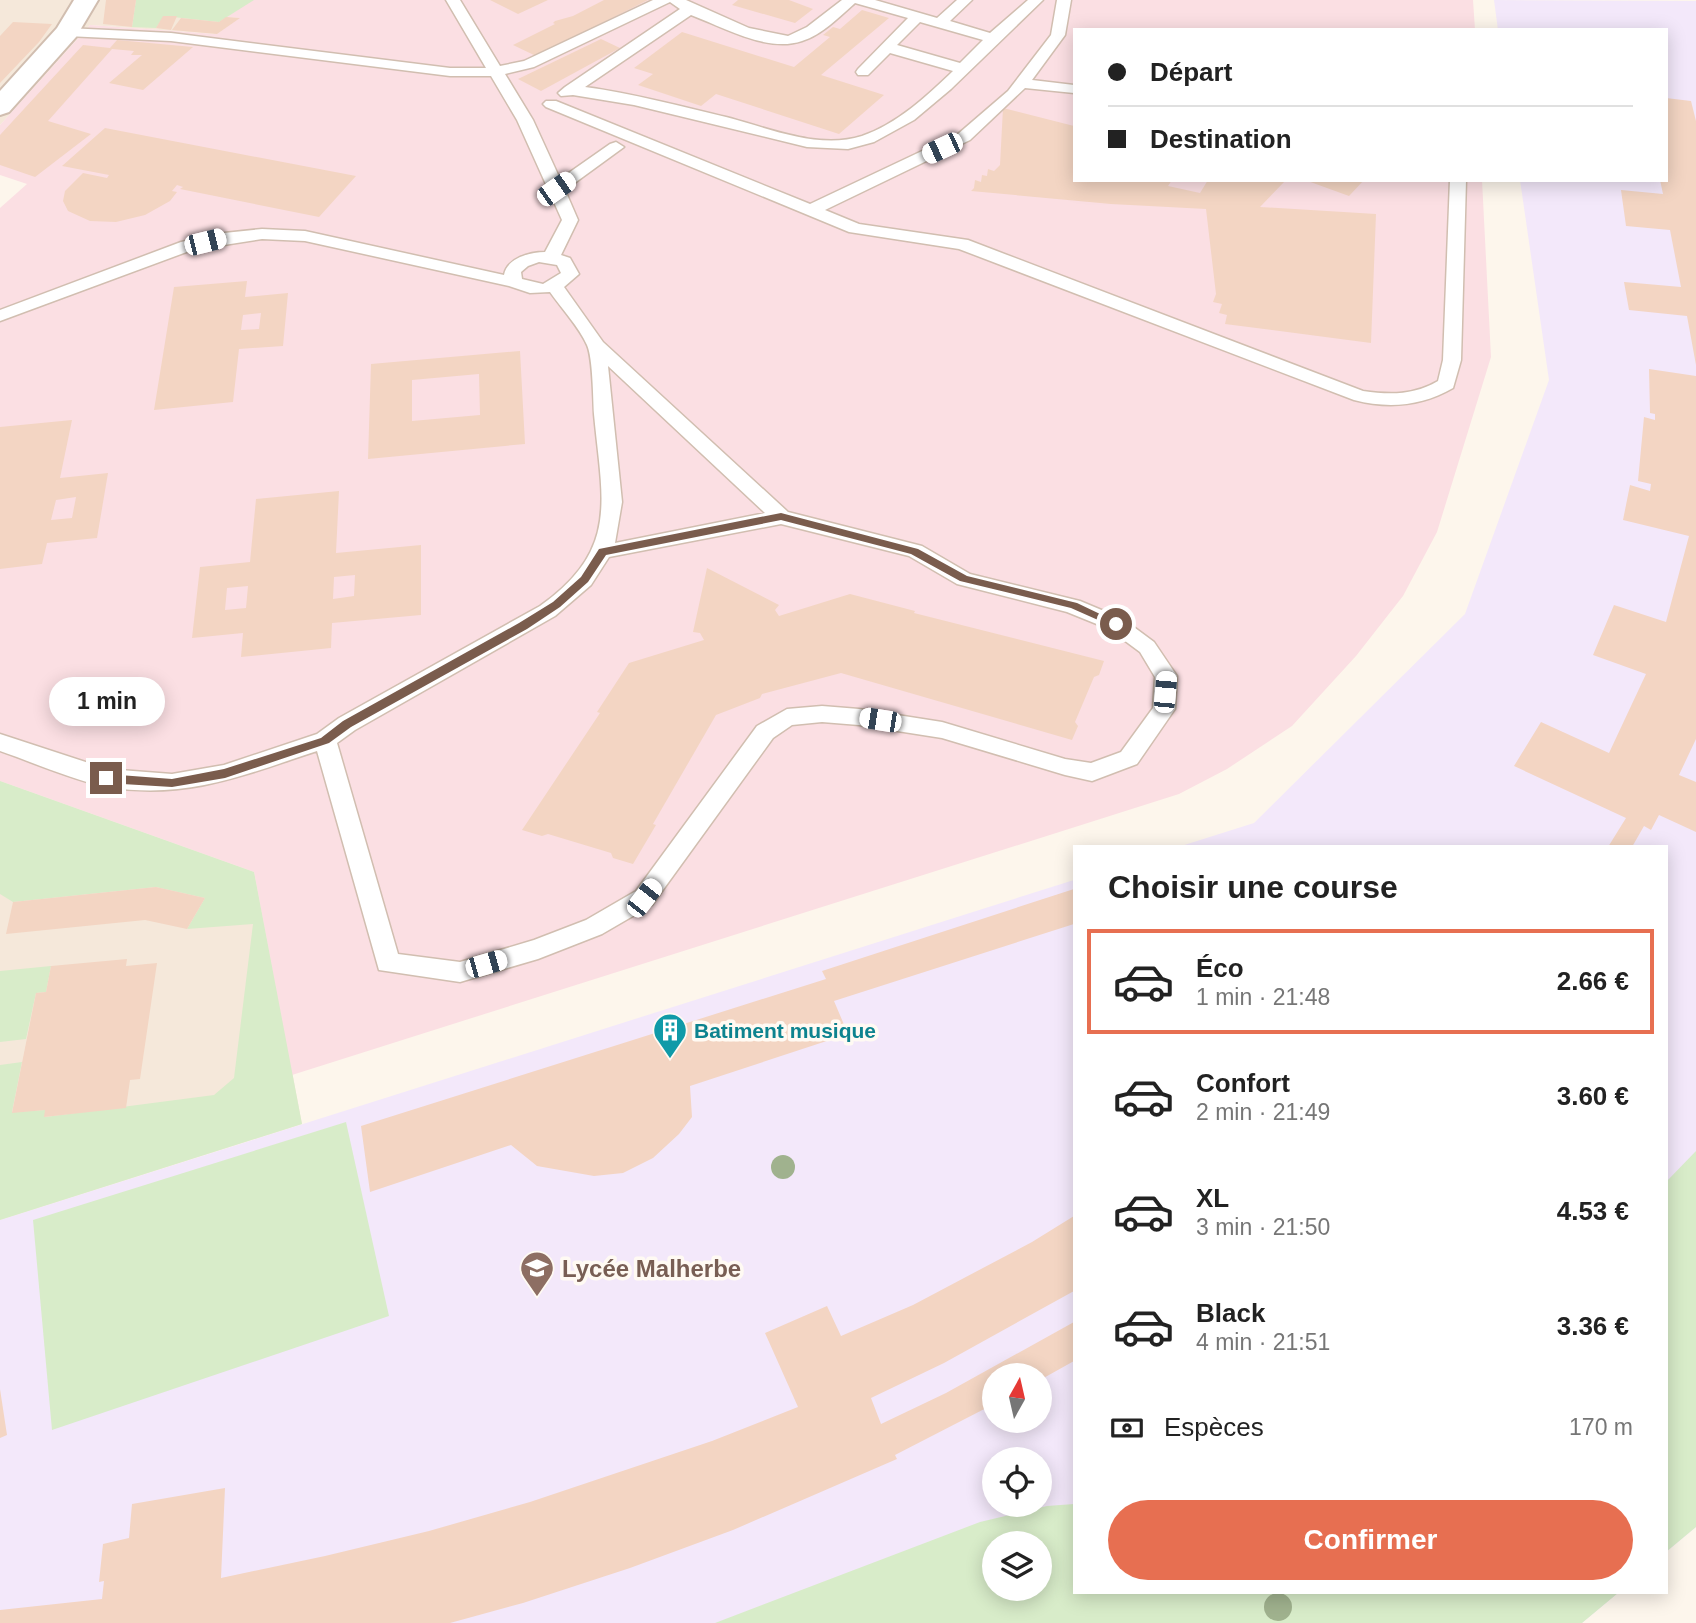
<!DOCTYPE html>
<html lang="fr">
<meta charset="utf-8">
<style>
:root{--surface:#fff;--page:#f2f2f2;--text:#222;--muted:#767676;--line:#e0e0e0;--accent:#e76f51}
body{margin:0;font-family:Arial,sans-serif;background:var(--page);color:var(--text);height:100vh;display:flex;flex-direction:column;font-size:26px;white-space:nowrap}
*{box-sizing:border-box;margin:0}
p{font-size:23px;color:var(--muted)}
.icon{flex:none;width:38px;height:38px;fill:none;stroke:currentColor;stroke-width:2;stroke-linecap:round;stroke-linejoin:round}
.map{position:relative;flex:1;overflow:hidden}
.side{position:absolute;left:1073px;top:845px;width:595px;height:749px;display:flex;flex-direction:column;background:var(--surface);border-radius:0px;box-shadow:0 4px 18px #0003}
.side>*{flex:none}
.guide{position:absolute;left:1073px;top:28px;width:595px;height:154px;border-radius:0px;box-shadow:0 4px 18px #0003;display:grid;align-content:center;height:154px;padding:0 35px;background:var(--surface)}
.needle{width:46px;rotate:8deg}
.buttons{position:absolute;left:982px;top:1363px;display:grid;gap:14px}
.buttons a{display:grid;place-items:center;width:70px;height:70px;border-radius:50%;background:var(--surface);box-shadow:0 4px 18px #0003;font-size:35px}
.end{position:absolute;width:32px;height:32px;margin:-16px;border:9px solid #7a5c4d;background:#fff;box-shadow:0 0 0 4px #fff}
.from{border-radius:50%}
.bubble{position:absolute;height:49px;border-radius:24px;background:var(--surface);box-shadow:0 4px 18px #0003;font-size:23px;font-weight:700;line-height:49px;text-align:center}
.car{position:absolute;width:21px;height:42px;margin:-21px -10px;border-radius:9px;box-shadow:0 0 5px 2px #0007;background:linear-gradient(#fff 24%,#345 0 40%,#fff 0 76%,#345 0 86%,#fff 0)}
.guide b{display:flex;align-items:center;gap:24px;height:66px;font-size:26px}
.guide b+b{border-top:2px solid var(--line)}
.guide i{width:18px;height:18px;background:var(--text)}
ul{padding:0;list-style:none}
li{display:flex;align-items:center;gap:21px;height:105px;margin:0 14px 10px;padding:0 21px;border:4px solid transparent;border-radius:0px}
li div{flex:1}
li b{display:block;font-size:26px}
li em{font-style:normal;font-weight:700}
li.on{border-color:var(--accent)}
li>.icon{width:63px;height:63px;stroke-width:1.5}
h2{padding:0 35px;font-size:32px;line-height:84px}
.pay{display:flex;align-items:center;gap:18px;height:77px;padding:0 35px;font-size:26px}
.pay p{margin-inline-start:auto}
.button{display:flex;gap:14px;margin-top:auto;padding:14px 35px}
.button a{flex:1;height:80px;border-radius:42px;background:var(--accent);color:#fff;font-size:28px;font-weight:700;line-height:80px;text-align:center}
.map>svg:first-child{display:block}
</style>
<div class="map">
<svg width="1696" height="1623" viewBox="0 0 1696 1623">
<rect width="100%" height="100%" fill="#fdf6ec"/>
<g fill="#f5e8da">
<polygon points="0,0 254,0 228,17 240,18 217,34 90,25 0,125"/>
<polygon points="0,781 254,872 302,1124 0,1220"/>
</g>
<g fill="#f3e8fa" fill-rule="evenodd">
<polygon points="1494,0 1696,1 1696,1527 1666,1552 1666,847 1178,847 1254,823 1465,614 1549,380 1520,180 1666,180 1666,30 1498,30"/>
<path d="M1074,880V1592L1618,1593L1582,1623H0V1220ZM994,1376H1040V1421H994ZM994,1460H1040V1505H994ZM994,1544H1040V1589H994Z"/>
</g>
<polygon fill="#fbdfe3" points="252,0 1473,0 1475,30 1074,30 1074,180 1482,180 1491,357 1437,532 1403,596 1356,656 1292,726 1227,769 1179,794 292,1075 254,872 0,781 0,208 27,184 0,175 0,125 90,25 217,34 239,18 226,17"/>
<g fill="#d8ecc9" fill-rule="evenodd">
<polygon points="136,0 254,0 219,22 164,16 156,28 132,27"/>
<polygon points="0,781 254,872 302,1124 0,1220 0,1065 22,1062 12,1112 45,1110 45,1117 214,1095 234,1078 253,924 187,929 205,898 156,887 13,902 0,894"/>
<polygon points="51,966 46,992 36,993 26,1039 0,1042 0,971"/>
<polygon points="346,1122 389,1316 52,1430 33,1220"/>
<polygon points="1696,1151 1696,1527 1666,1552 1666,1182"/>
<path d="M1074,1504V1592L1618,1593L1582,1623H715L980,1522L1047,1506ZM994,1544H1040V1589H994Z"/>
</g>
<g fill="#f3d5c3" fill-rule="evenodd">
<polygon points="106,0 136,0 132,27 103,24"/>
<polygon points="490,0 548,0 518,14"/>
<polygon points="604,0 648,0 536,56 513,45 555,24 553,23 555,21 573,16"/>
<polygon points="738,0 789,0 813,9 795,23 732,5"/>
<polygon points="862,10 889,18 821,75 884,95 839,134 716,94 701,106 638,85 653,74 634,68 682,32 794,67 830,37 823,35 833,27 840,29"/>
<polygon points="163,16 177,16 171,30 156,28"/>
<polygon points="226,17 240,18 217,34 172,30 181,18 219,22"/>
<polygon points="13,22 52,24 39,42 0,83 0,36"/>
<polygon points="601,39 620,48 541,91 518,79"/>
<polygon points="117,40 193,47 143,90 109,83 142,55 131,55 134,51 112,49 48,121 91,134 35,177 0,165 0,135 83,45 110,48"/>
<polygon points="1666,98 1691,101 1696,121 1696,365 1687,316 1629,310 1624,282 1681,287 1670,230 1626,226 1621,190 1663,194 1660,180 1666,180"/>
<polygon points="1003,108 1074,126 1074,180 1172,180 1168,186 1200,193 1208,180 1286,180 1260,207 1376,214 1371,343 1225,324 1227,315 1219,313 1222,304 1213,302 1216,294 1206,209 1111,204 971,191 974,188 975,180 981,182 982,175 987,176 988,169 994,171 1000,165"/>
<polygon points="105,128 356,176 319,217 180,189 183,187 177,185 172,191 177,192 170,201 145,215 116,222 90,221 68,211 63,201 65,191 83,173 107,178 109,175 62,166"/>
<polygon points="1305,180 1364,180 1349,196"/>
<path d="M247,281L245,297L288,293L283,346L239,349L233,402L154,410L174,287ZM261,313L259,329L241,330L243,315Z"/>
<path d="M520,351L525,444L368,459L371,364ZM479,374L480,415L412,421V380Z"/>
<polygon points="1649,369 1696,376 1696,739 1679,775 1696,782 1696,832 1659,815 1651,830 1644,826 1632,847 1608,847 1626,818 1514,766 1541,722 1609,753 1646,674 1593,655 1614,605 1666,622 1689,536 1623,520 1630,485 1650,491 1651,484 1638,481 1644,417 1655,420 1655,414 1650,413"/>
<path d="M72,420L60,478L108,473L97,538L47,543L42,564L0,569V427ZM76,497L72,518L51,520L56,500Z"/>
<path d="M339,491L336,553L421,545V615L332,623L331,648L241,657L243,633L192,638L200,567L250,562L256,499ZM355,575L354,596L333,599L334,577ZM248,586L246,608L225,610L227,588Z"/>
<polygon points="707,568 779,605 775,610 779,616 850,594 915,611 914,613 1104,661 1099,675 1094,677 1075,722 1078,726 1072,740 841,673 762,694 760,698 716,715 653,824 656,825 633,864 613,858 611,853 548,834 542,836 522,830 600,713 597,712 629,663 704,640 700,633 693,632"/>
<polygon points="156,887 205,898 187,929 145,920 6,934 13,902"/>
<polygon points="1074,889 1074,924 834,1001 848,1034 690,1086 692,1117 679,1134 653,1158 623,1173 594,1176 537,1166 511,1145 370,1192 361,1126 826,979 822,971"/>
<polygon points="127,959 126,966 157,963 140,1079 130,1080 126,1108 44,1117 45,1110 12,1113 36,993 46,992 51,966"/>
<polygon points="1074,1216 1074,1291 944,1363 871,1398 881,1424 946,1393 1074,1322 1074,1361 1040,1380 1040,1376 994,1376 994,1404 895,1455 897,1459 733,1530 630,1568 523,1603 450,1623 0,1623 0,1610 102,1599 104,1581 99,1582 103,1544 129,1538 132,1504 225,1488 221,1578 325,1556 429,1531 530,1502 712,1441 798,1407 765,1333 827,1306 841,1336 913,1305 1032,1242"/>
<polygon points="0,1389 7,1435 0,1438"/>
</g>
<g fill="none" stroke-linecap="round" stroke-linejoin="round">
<g stroke="#d1beb0" stroke-width="3">
<g id="service">
<path d="M446,0H460L500,66L524,61L653,0H686L749,28L788,36L807,27L842,0H875L937,18L957,0H972L950,21L990,33L1028,0H1043L951,89L914,120L874,142L848,149L807,147L634,105L573,95L561,96L558,93L565,87L680,9L670,2L534,67L505,74L533,120L560,179L610,144L616,142L624,147L565,190L578,220L561,255L570,258L579,274L564,287L603,342L788,512L922,546L970,574L1080,601L1123,619L1154,642L1177,676L1175,709L1137,764L1092,781L1065,775L942,738L859,725L822,722L792,725L773,738L652,905L602,934L538,959L460,982L379,970L317,751C244,775 187,800 107,787C75,781 32,762 0,751V734L107,769L172,774L224,765L317,734L339,718L540,606C620,549 602,500 594,414C593,398 593,358 587,345C579,327 562,309 550,292L530,293L509,286L305,241L262,239L192,250L0,321V310L181,242L224,233L262,229L305,231L504,275C507,258 530,252 545,252L562,220L517,120L491,76H450L171,41L67,36L60,32L67,28L171,33L450,68H486ZM855,3L908,18L858,69L856,72L858,75H868L890,53L953,71C927,96 897,124 862,136C818,150 769,128 726,117C679,106 632,93 585,87L691,15C723,27 767,53 802,41C822,35 839,17 855,3ZM920,22L983,40L960,63L897,45ZM539,262L557,265L561,273L543,284L522,279L521,272L528,266ZM608,366L765,513L615,543L622,502ZM781,524L909,556L957,584L1067,612L1109,629L1140,652L1155,677L1153,708L1121,752L1091,763L1065,759L942,722L859,709L822,706L787,709L757,726L636,891L586,920L534,940L460,962L398,954L337,743L355,730L555,616L591,585L609,557Z"/>
<path d="M1057,0H1071L1065,35L1032,80L1074,85V93L1025,88L970,140L825,210L859,224L968,240L1363,391C1391,395 1414,395 1438,381L1443,360L1450,180H1466L1461,360L1453,388C1422,406 1389,409 1354,400L959,249L849,232L546,107L543,104L546,101H556L810,204L958,134L1008,91L1051,35Z"/>
</g>
</g>
<g stroke="#d1beb0" stroke-width="4">
<polygon id="tertiary" points="74,0 98,0 76,37 9,112 0,115 0,91 57,28"/>
</g>
<use href="#service" fill="#fff" fill-rule="evenodd"/>
<use href="#tertiary" fill="#fff" fill-rule="evenodd"/>
</g>
<g fill="#a0b28e">
<circle cx="783" cy="1167" r="12"/>
<circle cx="1278" cy="1607" r="14"/>
</g>
<polygon fill="#7a5c4d" points="781,513 918,549 967,576 1077,603 1121,624 1116,628 1071,608 960,581 911,554 781,520 606,555 588,582 560,607 527,629 351,727 329,743 225,778 172,787 106,783 100,778 106,774 172,779 224,769 321,738 343,721 519,623 553,602 581,577 599,549"/>
<defs>
<g id="building-pin" transform="scale(1.75)"><path d="M0 17L-7.5 6A9.5 9.5 0 1 1 7.5 6Z" fill="#0f9aa8" stroke="#fffaf3"/><path d="M-4-6H4V6H1V3H-1V6H-4ZM-2.5-4.3h1.7v1.8h-1.7ZM.8-4.3h1.7v1.8H.8ZM-2.5-1h1.7V.8h-1.7ZM.8-1h1.7V.8H.8Z" fill="#fff"/></g>
<g id="school-pin" transform="scale(1.75)"><path d="M0 17L-7.5 6A9.5 9.5 0 1 1 7.5 6Z" fill="#8d6e63" stroke="#fffaf3"/><path d="M0-5L7-2L0 1L-7-2ZM-4 1L0 2.5L4 1V4Q0 6-4 4Z" fill="#fff"/></g>
</defs>
<g fill-rule="evenodd">
<use href="#building-pin" x="670" y="1030"/>
<use href="#school-pin" x="537" y="1268"/>
</g>
<g text-anchor="middle" dominant-baseline="central" stroke-width="7" stroke-linejoin="round" paint-order="stroke">
<g font-size="21" font-weight="bold" fill="#0d838f" stroke="#fffaf3" text-anchor="start">
<text x="694" y="1030">Batiment musique</text>
</g>
<g font-size="24" font-weight="bold" fill="#785e54" stroke="#fffaf3" text-anchor="start">
<text x="562" y="1268">Lycée Malherbe</text>
</g>
</g>
</svg>
<div class="buttons">
<a><svg class="needle" viewBox="-14 -14 28 28"><path d="M0-13l5 13h-10z" fill="#e53935"/><path d="M0 13l5-13h-10z" fill="#767676"/></svg></a>
<a><svg class="icon" aria-label="locate" viewBox="0 0 24 24"><circle cx="12" cy="12" r="6"/><path d="M12 2v4M12 18v4M2 12h4M18 12h4"/></svg></a>
<a><svg class="icon" aria-label="layers" viewBox="0 0 24 24"><path d="M12 4l9 5-9 5-9-5zM3 14l9 5 9-5"/></svg></a>
</div>
<i class="end from" style="left:1116px;top:624px"></i>
<i class="end" style="left:106px;top:778px"></i>
<div class="bubble" style="left:49px;top:677px;width:116px">1 min</div>
<i class="car" style="left:942px;top:148px;rotate:245deg"></i>
<i class="car" style="left:556px;top:189px;rotate:55deg"></i>
<i class="car" style="left:205px;top:242px;rotate:76deg"></i>
<i class="car" style="left:1165px;top:692px;rotate:5deg"></i>
<i class="car" style="left:880px;top:720px;rotate:279deg"></i>
<i class="car" style="left:644px;top:898px;rotate:38deg"></i>
<i class="car" style="left:486px;top:964px;rotate:74deg"></i>
<div class="guide">
<b><i class="from"></i>Départ</b>
<b><i></i>Destination</b>
</div>
<section class="side">
<h2>Choisir une course</h2>
<ul>
<li class="on"><svg class="icon" aria-label="car" viewBox="0 0 24 24"><path d="M5 17H2v-5l4-1 3-4h7l3 4 3 1v5h-3M9 17h6M6 11h13"/><circle cx="7" cy="17" r="2"/><circle cx="17" cy="17" r="2"/></svg><div><b>Éco</b><p>1 min · 21:48</p></div><em>2.66 €</em></li>
<li><svg class="icon" aria-label="car" viewBox="0 0 24 24"><path d="M5 17H2v-5l4-1 3-4h7l3 4 3 1v5h-3M9 17h6M6 11h13"/><circle cx="7" cy="17" r="2"/><circle cx="17" cy="17" r="2"/></svg><div><b>Confort</b><p>2 min · 21:49</p></div><em>3.60 €</em></li>
<li><svg class="icon" aria-label="car" viewBox="0 0 24 24"><path d="M5 17H2v-5l4-1 3-4h7l3 4 3 1v5h-3M9 17h6M6 11h13"/><circle cx="7" cy="17" r="2"/><circle cx="17" cy="17" r="2"/></svg><div><b>XL</b><p>3 min · 21:50</p></div><em>4.53 €</em></li>
<li><svg class="icon" aria-label="car" viewBox="0 0 24 24"><path d="M5 17H2v-5l4-1 3-4h7l3 4 3 1v5h-3M9 17h6M6 11h13"/><circle cx="7" cy="17" r="2"/><circle cx="17" cy="17" r="2"/></svg><div><b>Black</b><p>4 min · 21:51</p></div><em>3.36 €</em></li>
</ul>
<div class="pay"><svg class="icon" aria-label="cash" viewBox="0 0 24 24"><path d="M3 7h18v10H3z"/><circle cx="12" cy="12" r="2"/></svg>Espèces<p>170 m</p></div>
<div class="button"><a>Confirmer</a></div>
</section>
</div>
